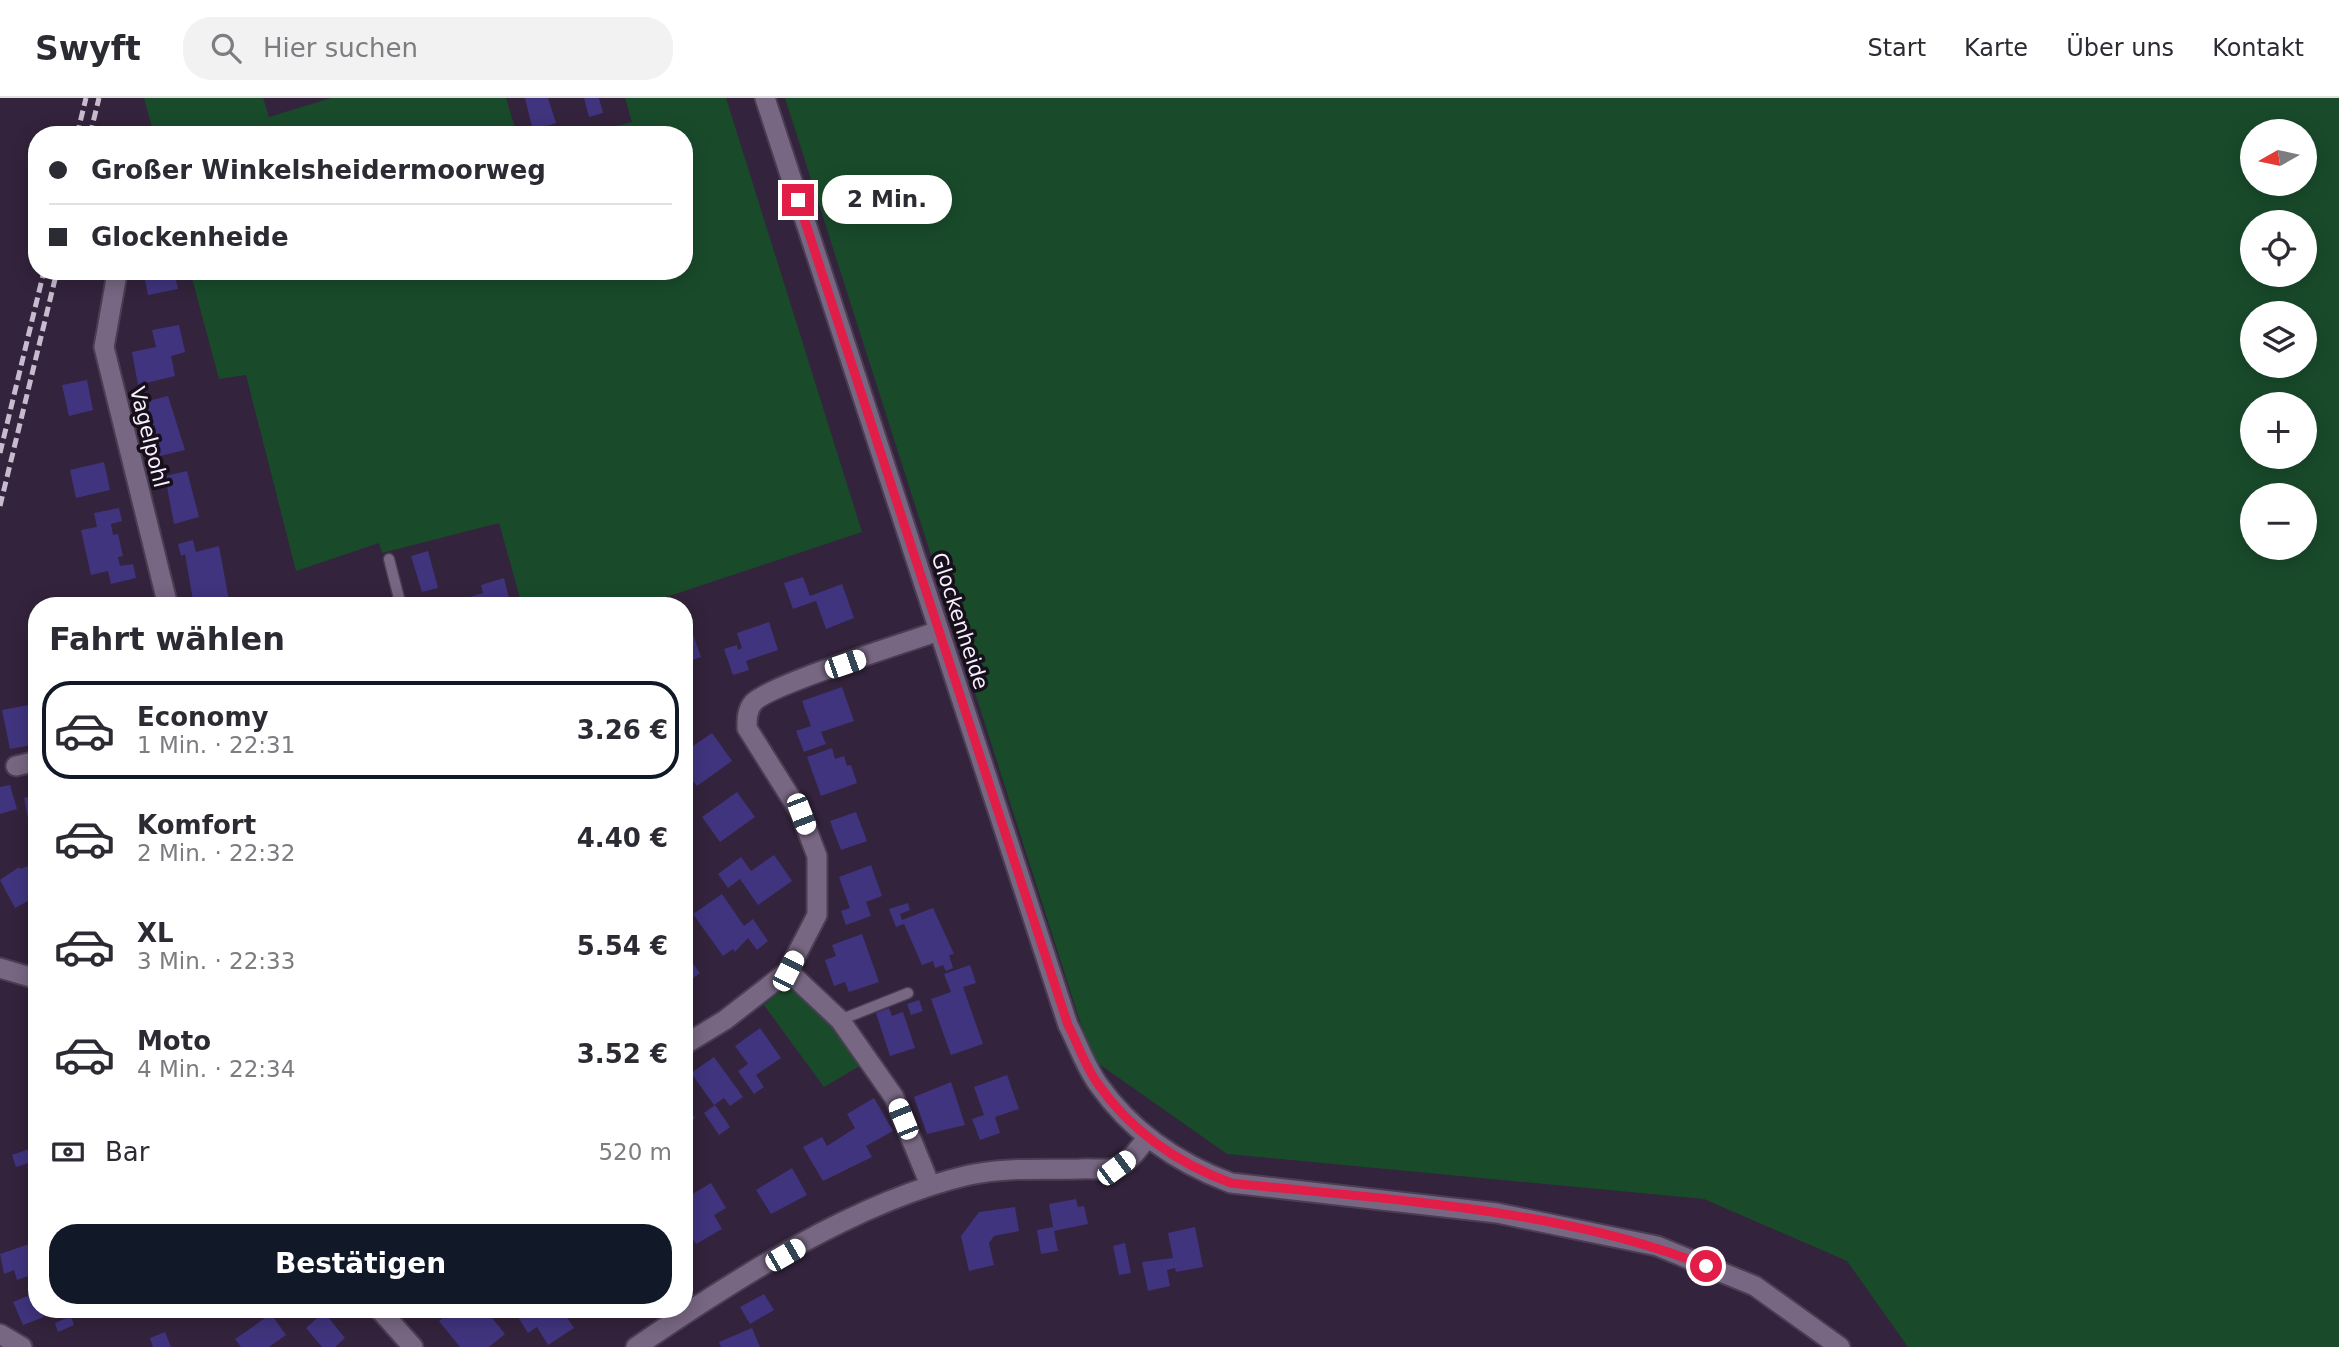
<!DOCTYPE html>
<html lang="de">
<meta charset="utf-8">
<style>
:root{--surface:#fff;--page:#f2f2f3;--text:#2b2b33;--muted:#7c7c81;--line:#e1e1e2;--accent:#111827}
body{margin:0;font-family:"DejaVu Sans",sans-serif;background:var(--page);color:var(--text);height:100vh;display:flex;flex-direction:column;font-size:26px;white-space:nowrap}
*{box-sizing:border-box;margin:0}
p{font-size:23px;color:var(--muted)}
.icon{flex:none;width:38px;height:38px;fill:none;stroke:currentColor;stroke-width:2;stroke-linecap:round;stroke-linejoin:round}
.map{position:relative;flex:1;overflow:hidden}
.side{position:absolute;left:28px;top:499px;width:665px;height:721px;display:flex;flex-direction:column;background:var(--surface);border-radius:28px;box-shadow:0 4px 18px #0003}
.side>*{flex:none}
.banner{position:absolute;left:28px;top:28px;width:665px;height:154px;border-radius:28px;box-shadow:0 4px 18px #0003;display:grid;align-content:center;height:154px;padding:0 21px;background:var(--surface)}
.needle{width:46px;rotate:261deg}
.fabs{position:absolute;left:2240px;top:21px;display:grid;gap:14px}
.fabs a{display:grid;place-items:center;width:77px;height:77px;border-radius:50%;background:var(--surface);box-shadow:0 4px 18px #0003;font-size:35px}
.end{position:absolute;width:32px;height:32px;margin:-16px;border:9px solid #e11d48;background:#fff;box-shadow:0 0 0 4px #fff}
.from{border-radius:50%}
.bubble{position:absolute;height:49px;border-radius:24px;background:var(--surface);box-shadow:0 4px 18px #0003;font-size:23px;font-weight:800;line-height:49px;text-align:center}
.car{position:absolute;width:21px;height:42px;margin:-21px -10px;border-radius:9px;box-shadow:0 0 5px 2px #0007;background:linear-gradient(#fff 24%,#345 0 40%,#fff 0 76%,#345 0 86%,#fff 0)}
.banner b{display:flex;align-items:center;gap:24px;height:66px;font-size:26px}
.banner b+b{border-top:2px solid var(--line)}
.banner i{width:18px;height:18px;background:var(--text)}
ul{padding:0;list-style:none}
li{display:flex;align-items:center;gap:21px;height:98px;margin:0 14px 10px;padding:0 7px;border:4px solid transparent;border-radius:28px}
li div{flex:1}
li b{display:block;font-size:26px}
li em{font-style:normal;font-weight:800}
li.current{border-color:var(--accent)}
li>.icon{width:63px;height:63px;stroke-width:1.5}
h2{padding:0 21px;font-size:32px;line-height:84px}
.pay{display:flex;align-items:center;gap:18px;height:77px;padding:0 21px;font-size:26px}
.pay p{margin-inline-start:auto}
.button{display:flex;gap:14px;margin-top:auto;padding:14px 21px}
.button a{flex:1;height:80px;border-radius:28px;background:var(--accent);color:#fff;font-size:28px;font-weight:800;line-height:80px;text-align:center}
header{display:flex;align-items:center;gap:42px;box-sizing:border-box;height:98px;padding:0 35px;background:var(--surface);border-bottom:2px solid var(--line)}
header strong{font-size:33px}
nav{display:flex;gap:38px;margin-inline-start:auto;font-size:24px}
.search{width:490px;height:63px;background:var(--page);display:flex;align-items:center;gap:18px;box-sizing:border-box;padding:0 24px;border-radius:28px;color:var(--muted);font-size:26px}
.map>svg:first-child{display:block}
</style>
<header>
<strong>Swyft</strong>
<div class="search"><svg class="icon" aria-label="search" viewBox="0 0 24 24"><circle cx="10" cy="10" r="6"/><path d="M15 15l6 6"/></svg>Hier suchen</div>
<nav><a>Start</a><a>Karte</a><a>Über uns</a><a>Kontakt</a></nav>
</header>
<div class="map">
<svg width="2339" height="1249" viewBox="0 0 2339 1249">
<rect width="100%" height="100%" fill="#33233c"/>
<g fill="#194b2b" fill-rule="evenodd">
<polygon points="144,0 263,0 269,19 331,0 506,0 517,37 154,37"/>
<polygon points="625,0 726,0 862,434 642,507 522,507 499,425 382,455 379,445 296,473 246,277 219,281 190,173 684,173 684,37 578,37 632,24"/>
<path d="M785,0H2339V1249H1908L1847,1163L1704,1101L1227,1056L1092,961ZM2252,33H2305V86H2252ZM2252,124H2305V177H2252ZM2252,215H2305V268H2252ZM2252,306H2305V359H2252ZM2252,397H2305V450H2252Z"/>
<polygon points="785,889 794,889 828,920 863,966 824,989 764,907"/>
</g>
<g fill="#40347e">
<polygon points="525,0 548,0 556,25 533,33"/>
<polygon points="584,0 599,0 603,15 589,19"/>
<polygon points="143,173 174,173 178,191 148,197"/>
<polygon points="179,227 185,254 171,258 175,278 138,287 132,254 156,249 152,232"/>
<polygon points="87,282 93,312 69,318 62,287"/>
<polygon points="168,298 185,352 156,359 144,304"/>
<polygon points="104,364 110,392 76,400 70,372"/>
<polygon points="187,373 199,419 174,426 165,378"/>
<polygon points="119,410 122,423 111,426 113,437 118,436 123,458 118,459 120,468 133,466 136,480 111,486 108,473 91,477 81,432 97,429 94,415"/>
<polygon points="193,442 196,454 219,448 230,508 194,508 185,456 181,458 178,446"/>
<polygon points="428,453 438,490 422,494 411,458"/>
<polygon points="803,479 810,498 842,486 854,520 826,531 816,503 793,511 784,485"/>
<polygon points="504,480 511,508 462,508 461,502 483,495 481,487"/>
<polygon points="688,522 701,559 684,565 684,524"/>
<polygon points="769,524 778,552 746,563 749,572 733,577 724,551 737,547 738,552 742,550 737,535"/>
<polygon points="842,589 854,623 821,634 826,646 804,654 796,633 811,628 802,603"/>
<polygon points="29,607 32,620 37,619 37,646 10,651 2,612"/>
<polygon points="712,635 732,663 697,688 684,671 684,654"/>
<polygon points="832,650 835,661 844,658 847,668 851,667 857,685 821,698 807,659"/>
<polygon points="10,687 17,711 0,716 0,689"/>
<polygon points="737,694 755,719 720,744 702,719"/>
<polygon points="37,697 37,729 30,730 24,700"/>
<polygon points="856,714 867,743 841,752 830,723"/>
<polygon points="774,757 792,783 758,807 740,781 728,790 718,776 741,759 751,773"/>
<polygon points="37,765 37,798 15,810 0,782 19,769 20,771"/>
<polygon points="871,767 882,798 866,804 871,818 846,827 841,813 850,810 839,779"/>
<polygon points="722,796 744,828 753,821 768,843 757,852 748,840 735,854 733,851 723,858 693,816"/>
<polygon points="908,805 910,812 900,816 902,822 933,810 954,856 949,857 953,870 946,873 943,867 935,870 933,863 922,867 904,826 896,829 889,811"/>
<polygon points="862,836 879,884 849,894 845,884 834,888 825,862 836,858 832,847"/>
<polygon points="684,854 700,875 684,887"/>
<polygon points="970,867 976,885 963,889 983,946 951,957 931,901 951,894 944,876"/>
<polygon points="919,902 923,913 911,917 907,906"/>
<polygon points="889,910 892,918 903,914 915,950 890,958 876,915"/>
<polygon points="760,930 781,960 756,977 764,989 754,996 738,973 748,966 735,948"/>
<polygon points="714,959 743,999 730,1008 724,1000 714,1007 691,975"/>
<polygon points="1007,977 1019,1011 995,1019 1000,1035 980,1042 972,1021 984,1017 974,989"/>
<polygon points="951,984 965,1027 927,1036 914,999"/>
<polygon points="874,1000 893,1033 866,1048 872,1059 823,1083 803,1049 822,1039 827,1048 855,1030 847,1016"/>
<polygon points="684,1005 695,1020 684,1028"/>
<polygon points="715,1007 730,1029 719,1037 704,1015"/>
<polygon points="35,1049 37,1062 16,1069 12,1057"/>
<polygon points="792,1070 807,1097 771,1116 756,1092"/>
<polygon points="711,1085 726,1110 714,1117 722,1131 696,1146 684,1125 684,1101"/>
<polygon points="1076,1101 1078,1109 1084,1108 1088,1126 1054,1133 1058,1153 1041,1156 1037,1132 1053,1129 1049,1106"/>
<polygon points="1015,1109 1019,1133 994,1138 989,1145 994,1167 969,1173 961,1138 979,1114"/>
<polygon points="1195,1129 1203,1169 1176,1174 1175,1170 1167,1172 1170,1188 1148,1193 1142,1164 1173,1160 1168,1135"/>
<polygon points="35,1144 37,1167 29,1170 31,1177 17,1182 14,1172 4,1176 0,1156"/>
<polygon points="1125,1145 1131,1175 1119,1177 1113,1148"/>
<polygon points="35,1195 37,1211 41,1211 44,1219 23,1227 13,1204"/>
<polygon points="764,1196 774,1212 750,1226 740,1209"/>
<polygon points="454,1211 468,1211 471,1214 485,1211 505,1236 489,1249 460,1249 439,1223"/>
<polygon points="513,1211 525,1211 530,1218 540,1211 561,1211 574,1230 548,1247 537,1229 528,1235"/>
<polygon points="324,1214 345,1240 335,1249 322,1249 306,1230"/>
<polygon points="271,1216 286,1237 269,1249 241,1249 235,1241"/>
<polygon points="71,1218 74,1227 58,1234 55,1225"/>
<polygon points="752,1230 760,1249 721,1249 719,1244"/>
<polygon points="165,1234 171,1249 153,1249 150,1240"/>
</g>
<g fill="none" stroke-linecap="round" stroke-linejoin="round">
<g stroke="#4b3e53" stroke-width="13">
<g id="service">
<polyline points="389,461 401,508"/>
<polyline points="840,922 908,895"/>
</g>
</g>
<g stroke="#4b3e53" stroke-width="23">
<g id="minor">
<path d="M765,0L1068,927C1078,946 1085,968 1098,986C1131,1033 1177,1065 1231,1085L1497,1115L1657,1148L1755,1188L1840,1249"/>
<polyline points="116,181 104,249 168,508"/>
<polyline points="16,668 37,663"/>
<polyline points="0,870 37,881"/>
<polyline points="788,873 840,922 894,999 930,1087"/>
<path d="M684,947L725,922L788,873L817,817V758L801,716L747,630C747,621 747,612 753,605C766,588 910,543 939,533"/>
<polyline points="379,1211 413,1249"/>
<polyline points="0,1236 22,1249"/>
<path d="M636,1249C732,1183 856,1103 969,1077C1005,1069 1043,1072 1080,1071C1091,1070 1108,1073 1117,1069C1130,1064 1139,1050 1147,1040"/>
</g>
</g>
<use href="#service" stroke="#786783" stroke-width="10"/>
<use href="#minor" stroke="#786783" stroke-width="19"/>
<g stroke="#c7bcce" stroke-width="5" stroke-dasharray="10 5" stroke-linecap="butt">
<polyline points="77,37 86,0"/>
<polyline points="90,37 99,0"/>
<polyline points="0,355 44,173"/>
<polyline points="0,408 57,173"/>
</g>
</g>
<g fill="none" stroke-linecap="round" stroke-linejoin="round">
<path stroke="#e11d48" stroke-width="9" d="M798,102L1068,927C1078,946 1085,968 1098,986C1131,1033 1177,1065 1231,1085C1385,1102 1562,1110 1706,1168"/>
</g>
<g text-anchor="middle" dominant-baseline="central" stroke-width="7" stroke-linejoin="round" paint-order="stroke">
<g font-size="21" fill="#f8efff" stroke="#17101b">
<text transform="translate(149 339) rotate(76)">Vagelpohl</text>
<text transform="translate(960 523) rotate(72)">Glockenheide</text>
</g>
</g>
</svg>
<div class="fabs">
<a><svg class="needle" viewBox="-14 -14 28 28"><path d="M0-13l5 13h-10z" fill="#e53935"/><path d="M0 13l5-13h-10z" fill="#7c7c81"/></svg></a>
<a><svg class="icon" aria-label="locate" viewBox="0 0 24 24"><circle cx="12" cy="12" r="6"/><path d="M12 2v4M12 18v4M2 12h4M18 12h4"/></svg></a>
<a><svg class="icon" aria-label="layers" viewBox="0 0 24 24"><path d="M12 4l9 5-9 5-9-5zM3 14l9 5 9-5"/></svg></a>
<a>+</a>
<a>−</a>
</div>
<i class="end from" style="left:1706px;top:1168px"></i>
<i class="end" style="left:798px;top:102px"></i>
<div class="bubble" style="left:822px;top:77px;width:130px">2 Min.</div>
<i class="car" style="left:845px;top:566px;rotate:71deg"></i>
<i class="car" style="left:801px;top:716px;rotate:159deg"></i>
<i class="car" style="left:788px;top:873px;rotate:27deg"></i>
<i class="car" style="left:903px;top:1021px;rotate:338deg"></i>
<i class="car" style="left:1116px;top:1070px;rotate:53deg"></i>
<i class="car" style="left:785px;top:1157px;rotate:60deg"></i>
<div class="banner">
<b><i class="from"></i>Großer Winkelsheidermoorweg</b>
<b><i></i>Glockenheide</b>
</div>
<section class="side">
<h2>Fahrt wählen</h2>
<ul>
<li class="current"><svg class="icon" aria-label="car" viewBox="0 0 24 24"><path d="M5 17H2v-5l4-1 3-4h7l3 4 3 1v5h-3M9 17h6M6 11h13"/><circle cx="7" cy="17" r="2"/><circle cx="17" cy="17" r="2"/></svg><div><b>Economy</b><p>1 Min. · 22:31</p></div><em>3.26 €</em></li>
<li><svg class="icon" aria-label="car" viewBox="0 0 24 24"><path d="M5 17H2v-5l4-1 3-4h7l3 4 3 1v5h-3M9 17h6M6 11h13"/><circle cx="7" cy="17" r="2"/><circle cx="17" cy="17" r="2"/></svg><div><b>Komfort</b><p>2 Min. · 22:32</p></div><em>4.40 €</em></li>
<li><svg class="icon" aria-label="car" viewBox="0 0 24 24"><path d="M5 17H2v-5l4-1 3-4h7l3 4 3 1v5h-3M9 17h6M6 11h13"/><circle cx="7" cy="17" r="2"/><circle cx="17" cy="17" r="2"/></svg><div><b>XL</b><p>3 Min. · 22:33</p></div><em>5.54 €</em></li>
<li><svg class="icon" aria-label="car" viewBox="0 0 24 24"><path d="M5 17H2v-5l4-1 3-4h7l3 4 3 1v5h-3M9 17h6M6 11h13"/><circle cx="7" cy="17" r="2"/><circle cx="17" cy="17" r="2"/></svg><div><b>Moto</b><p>4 Min. · 22:34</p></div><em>3.52 €</em></li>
</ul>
<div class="pay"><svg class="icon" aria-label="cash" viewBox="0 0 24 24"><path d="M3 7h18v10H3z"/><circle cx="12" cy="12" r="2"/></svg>Bar<p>520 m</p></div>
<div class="button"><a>Bestätigen</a></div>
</section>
</div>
